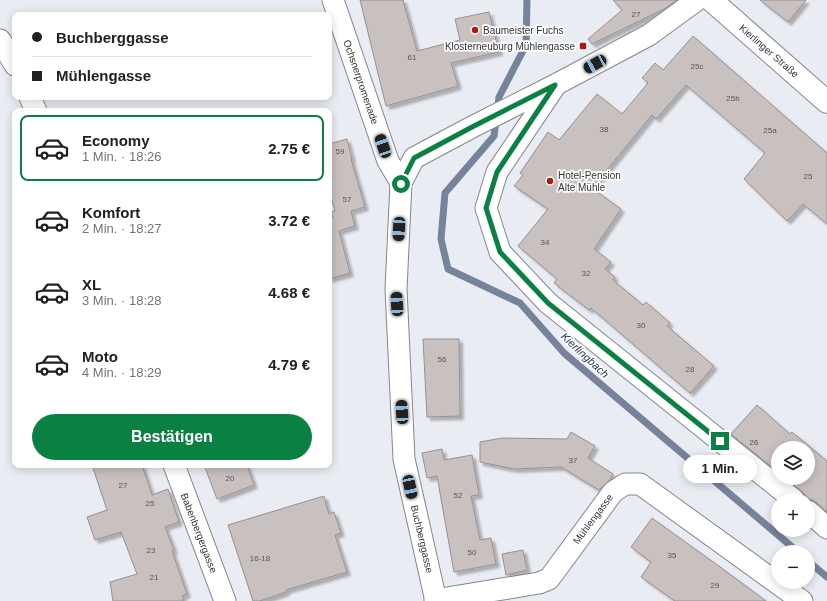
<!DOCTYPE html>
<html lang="de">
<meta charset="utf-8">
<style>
:root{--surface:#fff;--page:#f2f2f2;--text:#202124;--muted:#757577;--line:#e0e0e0;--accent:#0b8043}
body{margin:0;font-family:Helvetica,sans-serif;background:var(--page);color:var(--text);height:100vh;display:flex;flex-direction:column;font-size:15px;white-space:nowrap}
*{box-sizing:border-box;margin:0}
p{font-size:13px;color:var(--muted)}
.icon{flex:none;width:22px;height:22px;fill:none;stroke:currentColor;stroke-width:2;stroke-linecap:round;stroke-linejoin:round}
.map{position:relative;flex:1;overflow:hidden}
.sheet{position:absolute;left:12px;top:108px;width:320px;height:360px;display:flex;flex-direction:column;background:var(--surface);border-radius:8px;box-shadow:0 2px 10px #0003}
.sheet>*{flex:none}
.guide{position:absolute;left:12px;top:12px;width:320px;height:88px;border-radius:8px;box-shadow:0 2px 10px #0003;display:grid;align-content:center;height:88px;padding:0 20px;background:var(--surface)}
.fabs{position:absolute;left:771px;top:441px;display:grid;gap:8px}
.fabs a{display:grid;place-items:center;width:44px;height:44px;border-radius:50%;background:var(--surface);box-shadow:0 2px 10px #0003;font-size:20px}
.end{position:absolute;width:18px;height:18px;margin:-9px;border:5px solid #0b8043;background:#fff;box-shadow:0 0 0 2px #fff}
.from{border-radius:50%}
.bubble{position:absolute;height:28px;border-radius:14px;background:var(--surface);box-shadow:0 2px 10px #0003;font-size:13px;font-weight:700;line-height:28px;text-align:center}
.car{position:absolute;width:12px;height:24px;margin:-12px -6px;border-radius:5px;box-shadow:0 0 3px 1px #0007;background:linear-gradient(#222 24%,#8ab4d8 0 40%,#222 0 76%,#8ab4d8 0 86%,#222 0)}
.guide b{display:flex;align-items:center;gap:14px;height:38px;font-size:15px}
.guide b+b{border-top:1px solid var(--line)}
.guide i{width:10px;height:10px;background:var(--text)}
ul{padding:7px 0 0;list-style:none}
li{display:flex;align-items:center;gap:12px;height:66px;margin:0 8px 6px;padding:0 12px;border:2px solid transparent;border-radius:8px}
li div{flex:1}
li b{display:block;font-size:15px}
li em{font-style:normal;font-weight:700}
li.current{border-color:var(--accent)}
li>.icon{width:36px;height:36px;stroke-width:1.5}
.button{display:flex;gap:8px;margin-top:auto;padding:8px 20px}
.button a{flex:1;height:46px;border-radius:24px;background:var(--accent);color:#fff;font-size:16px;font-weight:700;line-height:46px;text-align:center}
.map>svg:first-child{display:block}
</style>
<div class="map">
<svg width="827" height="601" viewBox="0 0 827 601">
<defs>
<filter id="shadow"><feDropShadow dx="3.5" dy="3.5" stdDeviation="1" flood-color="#0004"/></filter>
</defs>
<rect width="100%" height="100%" fill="#e9ecf2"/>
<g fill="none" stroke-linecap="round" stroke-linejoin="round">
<g stroke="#76839b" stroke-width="7">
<polyline points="527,0 526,45 499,97 494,136 445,193 441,239 448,269 520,303 564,353 798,552"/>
<polyline points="808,561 827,577"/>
</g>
</g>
<g fill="#c9c1c0" stroke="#97908f" filter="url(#shadow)">
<polygon points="360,0 403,0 417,51 460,40 455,19 489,12 499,52 451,63 458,86 386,106"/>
<polygon points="613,0 677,0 664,9 592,44 588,39 622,10"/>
<polygon points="760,0 806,0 788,22"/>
<polygon points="693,36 827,153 827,224 803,204 787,221 744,179 765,153 686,85 656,119 652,115 592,188 621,209 594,249 611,262 605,269 615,277 613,280 643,305 646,302 670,323 667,326 714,366 690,393 591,308 589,310 554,283 557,279 518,246 548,209 514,186 523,175 520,173 548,132 559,140 597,94 622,114 648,83 642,78 655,63 663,70"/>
<polygon points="347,139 352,159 351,159 365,207 351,211 355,226 339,231 350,273 329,279 329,217 333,217 331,212 335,211 329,191 329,144"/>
<polygon points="423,339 459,339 460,416 427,417"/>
<polygon points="757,405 790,434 792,432 827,461 827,512 816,502 810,499 786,478 808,478 808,448 778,448 778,472 731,434"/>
<polygon points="571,432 595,446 588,458 613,474 610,480 599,490 561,467 514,469 480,462 480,442 502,438 567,439"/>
<polygon points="442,449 444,460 472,455 479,495 471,496 480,540 491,538 496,564 454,572 437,476 427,478 422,453"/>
<polygon points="92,465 142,465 152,495 168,489 179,522 165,527 174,550 172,551 187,594 182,596 184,601 113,601 110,582 137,574 121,532 95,540 87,517 107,510"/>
<polygon points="204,465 247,465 254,485 217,499"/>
<polygon points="324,496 329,514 334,512 341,533 335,535 347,572 286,590 286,592 260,601 253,601 228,525"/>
<polygon points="652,518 727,572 766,601 675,601 641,577 651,562 631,547"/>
<polygon points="523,550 527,570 506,575 502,554"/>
</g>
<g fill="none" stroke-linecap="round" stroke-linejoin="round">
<g stroke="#83868c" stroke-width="23">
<g id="street">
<polyline points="333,0 388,161 401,183"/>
<polyline points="0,40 15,65"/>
<polyline points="555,86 497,172 486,208 500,252 548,303 794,500"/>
<polyline points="30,97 36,111"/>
<polyline points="174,465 225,601"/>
<polyline points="808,511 827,528"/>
<polyline points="435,600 539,583 549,579 613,492 625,484 640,484 802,601"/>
<polyline points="436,601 404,459 396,289 401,183 414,158 474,126 555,85 649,35 697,0"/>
</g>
</g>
<g stroke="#83868c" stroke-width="24">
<polyline id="primary" points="711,0 827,102"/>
</g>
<use href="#street" stroke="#fff" stroke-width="21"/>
<use href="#primary" stroke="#fff" stroke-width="22"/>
</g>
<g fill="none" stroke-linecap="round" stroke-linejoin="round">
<polyline stroke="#0b8043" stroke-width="5" points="401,184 414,158 474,126 555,85 497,172 486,208 500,252 548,303 720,441"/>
</g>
<g fill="#ac1b10" stroke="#fff" stroke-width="1.5">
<circle cx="475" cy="30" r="4"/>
<rect x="579" y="42" width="8" height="8" rx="2"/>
<circle cx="550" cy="181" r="4"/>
</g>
<g text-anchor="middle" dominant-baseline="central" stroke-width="3.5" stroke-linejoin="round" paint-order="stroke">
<g font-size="8" fill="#575657">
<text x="636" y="14">27</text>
<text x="412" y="57">61</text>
<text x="697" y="66">25c</text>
<text x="733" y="98">25b</text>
<text x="604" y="129">38</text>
<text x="770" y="130">25a</text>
<text x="340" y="151">59</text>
<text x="808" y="176">25</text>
<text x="347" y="199">57</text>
<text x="545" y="242">34</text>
<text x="586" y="273">32</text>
<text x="641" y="325">30</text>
<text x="442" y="359">56</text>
<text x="690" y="369">28</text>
<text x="754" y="442">26</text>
<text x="573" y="460">37</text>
<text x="230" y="478">20</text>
<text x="123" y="485">27</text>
<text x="458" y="495">52</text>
<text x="150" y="503">25</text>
<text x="151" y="550">23</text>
<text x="472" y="552">50</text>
<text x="672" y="555">35</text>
<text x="260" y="558">16-18</text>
<text x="154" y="577">21</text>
<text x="715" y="585">29</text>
</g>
<g font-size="10" fill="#313234" stroke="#fff" text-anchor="start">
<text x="483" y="30">Baumeister Fuchs</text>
<text x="575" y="46" text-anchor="end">Klosterneuburg Mühlengasse</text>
<text x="558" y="175">Hotel-Pension<tspan x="558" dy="12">Alte Mühle</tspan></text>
</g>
<g font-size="10" fill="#313234" stroke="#fff">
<text transform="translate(769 51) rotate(41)">Kierlinger Straße</text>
<text transform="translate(361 82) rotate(71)">Ochsnerpromenade</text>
<text transform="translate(593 519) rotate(-53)">Mühlengasse</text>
<text transform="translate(199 533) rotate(69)">Babenbergergasse</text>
<text transform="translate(422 539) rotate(77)">Buchberggasse</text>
</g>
<g font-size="11" font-style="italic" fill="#1a315c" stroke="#fff">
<text transform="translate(585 355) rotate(43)">Kierlingbach</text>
</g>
</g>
</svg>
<div class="fabs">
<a><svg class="icon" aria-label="layers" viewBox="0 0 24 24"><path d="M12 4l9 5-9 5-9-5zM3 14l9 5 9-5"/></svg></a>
<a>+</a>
<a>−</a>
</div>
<i class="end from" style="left:401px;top:184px"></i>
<i class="end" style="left:720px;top:441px"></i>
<div class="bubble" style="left:683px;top:455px;width:74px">1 Min.</div>
<i class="car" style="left:595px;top:64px;rotate:241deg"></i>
<i class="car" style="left:383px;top:146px;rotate:341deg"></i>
<i class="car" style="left:399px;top:229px;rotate:183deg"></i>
<i class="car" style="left:397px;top:304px;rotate:357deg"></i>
<i class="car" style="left:402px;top:412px;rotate:357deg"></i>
<i class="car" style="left:410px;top:487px;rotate:168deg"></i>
<div class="guide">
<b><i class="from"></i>Buchberggasse</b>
<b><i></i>Mühlengasse</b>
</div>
<section class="sheet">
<ul>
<li class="current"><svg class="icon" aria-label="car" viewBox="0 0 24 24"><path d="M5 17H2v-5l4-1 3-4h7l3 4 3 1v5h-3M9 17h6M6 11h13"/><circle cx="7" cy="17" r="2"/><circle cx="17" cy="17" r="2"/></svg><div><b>Economy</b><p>1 Min. · 18:26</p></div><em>2.75 €</em></li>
<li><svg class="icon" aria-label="car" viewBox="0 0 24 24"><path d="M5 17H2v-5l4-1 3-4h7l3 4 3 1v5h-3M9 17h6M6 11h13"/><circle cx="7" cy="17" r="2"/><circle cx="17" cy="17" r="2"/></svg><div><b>Komfort</b><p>2 Min. · 18:27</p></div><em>3.72 €</em></li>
<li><svg class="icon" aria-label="car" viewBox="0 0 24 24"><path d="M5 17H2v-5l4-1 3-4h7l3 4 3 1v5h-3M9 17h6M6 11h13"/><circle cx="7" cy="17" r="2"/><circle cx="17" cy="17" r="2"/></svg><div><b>XL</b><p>3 Min. · 18:28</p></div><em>4.68 €</em></li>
<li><svg class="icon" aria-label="car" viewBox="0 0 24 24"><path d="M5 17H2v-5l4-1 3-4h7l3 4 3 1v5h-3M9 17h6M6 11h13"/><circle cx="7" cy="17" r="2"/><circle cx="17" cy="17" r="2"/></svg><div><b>Moto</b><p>4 Min. · 18:29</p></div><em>4.79 €</em></li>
</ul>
<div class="button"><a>Bestätigen</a></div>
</section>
</div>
